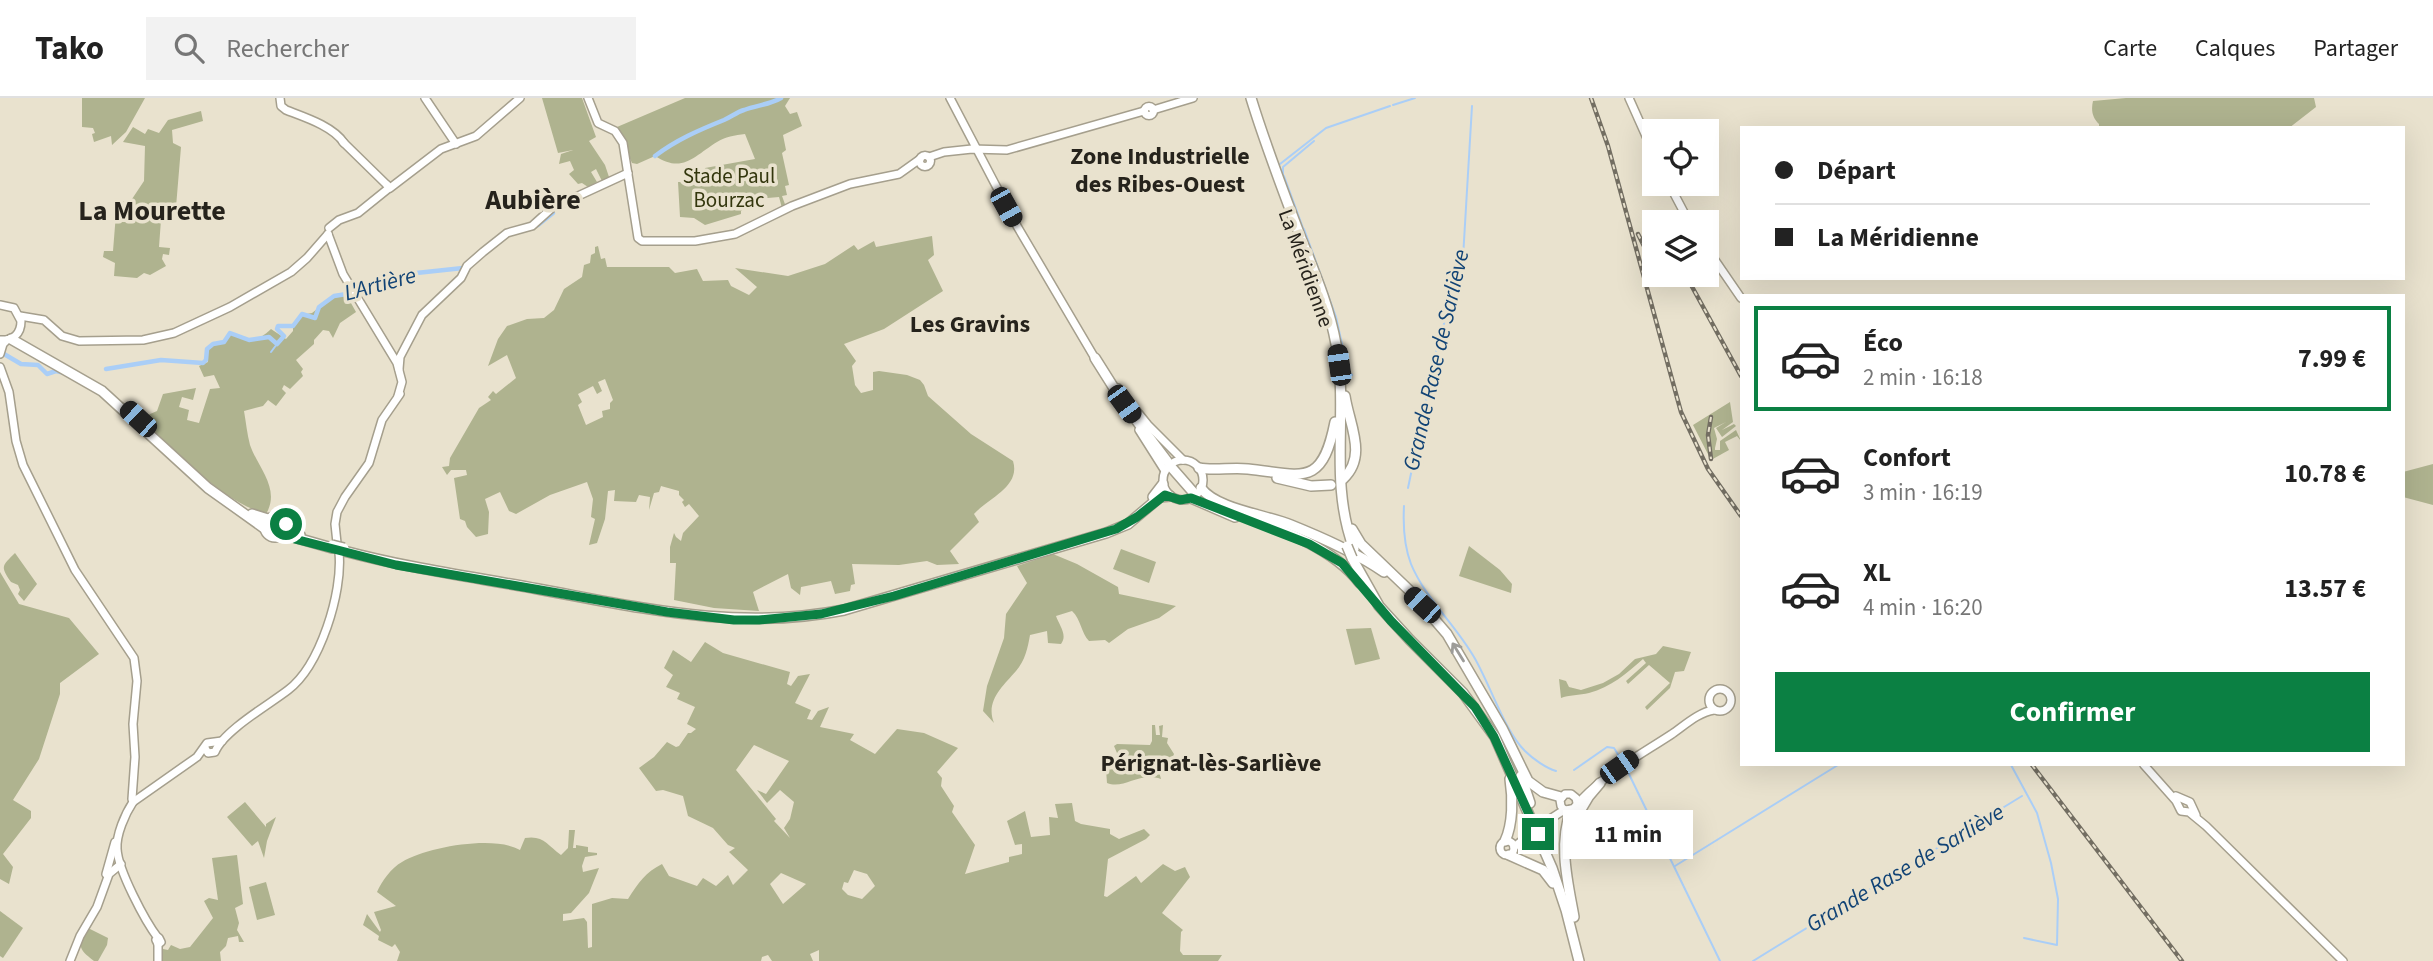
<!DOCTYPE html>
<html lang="fr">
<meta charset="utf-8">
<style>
:root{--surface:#fff;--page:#f2f2f2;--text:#222;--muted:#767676;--line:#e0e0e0;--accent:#0b8043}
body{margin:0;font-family:"Source Sans 3",sans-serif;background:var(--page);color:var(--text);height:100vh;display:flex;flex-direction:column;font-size:26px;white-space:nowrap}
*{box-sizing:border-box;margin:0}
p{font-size:23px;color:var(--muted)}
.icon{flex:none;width:38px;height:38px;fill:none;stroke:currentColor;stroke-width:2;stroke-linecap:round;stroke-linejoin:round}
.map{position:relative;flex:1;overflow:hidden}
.sheet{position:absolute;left:1740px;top:196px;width:665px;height:472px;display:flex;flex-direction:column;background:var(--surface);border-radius:0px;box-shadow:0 7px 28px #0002}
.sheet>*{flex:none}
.top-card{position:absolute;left:1740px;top:28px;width:665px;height:154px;border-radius:0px;box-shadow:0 7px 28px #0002;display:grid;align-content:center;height:154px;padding:0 35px;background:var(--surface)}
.controls{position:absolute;left:1642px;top:21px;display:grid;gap:14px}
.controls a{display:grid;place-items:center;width:77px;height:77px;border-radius:0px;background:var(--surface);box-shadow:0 7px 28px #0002;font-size:35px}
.end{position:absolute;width:32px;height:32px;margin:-16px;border:9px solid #0b8043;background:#fff;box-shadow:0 0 0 4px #fff}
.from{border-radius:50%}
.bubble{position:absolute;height:49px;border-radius:0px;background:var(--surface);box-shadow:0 7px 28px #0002;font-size:23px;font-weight:700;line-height:49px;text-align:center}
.car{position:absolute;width:21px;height:42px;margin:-21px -10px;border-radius:9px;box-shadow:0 0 5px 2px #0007;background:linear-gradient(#222 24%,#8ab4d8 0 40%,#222 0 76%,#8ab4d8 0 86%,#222 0)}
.top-card b{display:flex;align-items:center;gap:24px;height:66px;font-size:26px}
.top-card b+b{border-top:2px solid var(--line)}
.top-card i{width:18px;height:18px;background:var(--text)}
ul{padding:12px 0 0;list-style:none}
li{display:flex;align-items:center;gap:21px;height:105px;margin:0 14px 10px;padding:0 21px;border:4px solid transparent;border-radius:0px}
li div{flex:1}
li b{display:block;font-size:26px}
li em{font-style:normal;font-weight:700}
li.active{border-color:var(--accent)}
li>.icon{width:63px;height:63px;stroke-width:1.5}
.cta{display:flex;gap:14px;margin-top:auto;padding:14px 35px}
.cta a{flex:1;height:80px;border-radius:0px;background:var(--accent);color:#fff;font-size:28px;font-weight:700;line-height:80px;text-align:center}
header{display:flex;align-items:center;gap:42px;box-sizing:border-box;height:98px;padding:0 35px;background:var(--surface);border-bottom:2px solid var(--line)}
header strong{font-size:33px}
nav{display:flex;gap:38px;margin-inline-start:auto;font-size:24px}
.search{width:490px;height:63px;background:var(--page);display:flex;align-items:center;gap:18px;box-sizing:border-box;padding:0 24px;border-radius:0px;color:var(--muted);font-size:26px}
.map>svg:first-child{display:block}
</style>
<header>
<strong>Tako</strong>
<div class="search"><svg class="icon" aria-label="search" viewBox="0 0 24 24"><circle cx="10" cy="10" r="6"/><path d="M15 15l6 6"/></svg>Rechercher</div>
<nav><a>Carte</a><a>Calques</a><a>Partager</a></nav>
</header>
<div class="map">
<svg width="2433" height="863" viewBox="0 0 2433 863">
<rect width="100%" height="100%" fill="#e9e2ce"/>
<g fill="#afb38f" fill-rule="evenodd">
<polygon points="82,0 145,0 126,34 112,47 111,38 94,44 92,36 95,35 93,30 82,29"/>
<polygon points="542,0 582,0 596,39 589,43 605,67 609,79 602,83 596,71 591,74 597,84 588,89 582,85 578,86 569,76 574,72 570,63 559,66 561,56 573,52 558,55"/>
<path d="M685,0H790L785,8L790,16L797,14L802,28L783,37L786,52L782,55L789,87L785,88L787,97L782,98L786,109L782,110L779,99L758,101L741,113V116L705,127L694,120L680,119L678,84H704L705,70L755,61L745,36C735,37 725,39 717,44C694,58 683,76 655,58L637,66L632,65L617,33V29Z"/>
<path d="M2126,0H2314L2316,9L2289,30H2099V26C2092,19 2091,12 2093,3Z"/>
<polygon points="201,13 203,23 172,32 173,45 181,49 176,109 162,108 159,149 170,150 169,157 163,156 162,161 166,168 150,177 144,175 137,180 114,178 115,165 103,159 104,153 113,153 117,103 130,104 144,83 145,48 123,44 133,29 145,36 148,31 159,35 168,22"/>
<path d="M932,138L934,157L928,162L943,193L884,231L844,246L856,263L852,268L855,287L861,295L873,292V274L879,273L907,277L920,282L924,287L928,298L971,336L1013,363C1021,389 988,400 974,416L979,424L950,453L959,466L937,467L927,463L899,467L852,466L855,486L851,487L850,493L835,496L831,483L801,489L800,497L791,490L788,476L753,494L759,513L714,510L674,502L676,465H670V449L674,435L676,439L681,443L683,435L699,418L689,406L685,409L682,404L684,402L679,397V393L661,388L659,394L654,395L649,412L650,399L639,397L636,404L614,403L615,392L608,393L605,421L597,445L589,447L595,421L591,419L593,401L587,384L550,397L516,416L509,413L500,394L485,401L489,414L488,436L476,439L467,429L465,423L460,421L454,380L467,377L466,372H451L447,377L442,369L449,368L450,360L479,310L491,302L488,299L493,293L496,296L516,280L507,257L488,268L498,241L507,228L527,221L544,220L554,212L564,191L582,179L584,167L590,165L591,157L595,155V149L598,148L601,161L605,160L607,169H669L675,175L697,171L703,183L728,182L731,188L749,197L757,189L735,170L788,178L825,166L854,147L858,152L874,143L876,149ZM605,281L613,302L610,305V311L602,313L603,319L586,327L578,307L582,304L578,296L593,288L597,296L602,293L598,284Z"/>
<path d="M334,198H347L356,214L340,225L333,240L329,233L323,232L314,242V246L296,262L303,271L301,274L303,278L290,291L284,287L282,291L286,295L276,308L268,302L263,308L244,313C246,324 247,336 250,347C258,370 281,391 266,416C219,402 176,353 141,320L157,313L163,296L196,290L193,302L182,299L179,309L189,312L187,322L199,325L210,291L220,290L214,277L204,279L199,268L208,264L206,253L213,246L224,244L231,235C249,244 256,245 271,231L286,241L293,233V228L301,217L312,215Z"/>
<polygon points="1730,304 1733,324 1722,332 1734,326 1736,328 1722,339 1716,330 1726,324 1714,330 1717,341 1715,350 1715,352 1720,352 1720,343 1736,332 1741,343 1737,338 1725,344 1729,352 1711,362 1693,327"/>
<polygon points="2433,366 2433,407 2403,399 2403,374"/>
<polygon points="1469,448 1500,472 1512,486 1511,495 1459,478"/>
<polygon points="1121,451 1156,464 1149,485 1113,471"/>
<path d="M15,455L37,486L24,503L18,496L20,492L18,487L11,484C0,468 2,468 15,455Z"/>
<path d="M1053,456L1077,466L1118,489L1119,496L1176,508L1159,520L1128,531L1109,545L1105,542L1089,543C1081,535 1081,521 1072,513L1056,518C1059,527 1068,537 1061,546L1048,545L1047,533L1030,537C1028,549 1025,563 1016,573C1003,588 985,603 994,625L983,613L987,588L1004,540L1006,516L1027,485L1017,468Z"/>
<polygon points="0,474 19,506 69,520 99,556 60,585 60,596 39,661 13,702 31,713 31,720 3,756 13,769 9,786 0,781"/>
<polygon points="1371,530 1380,561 1355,567 1346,531"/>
<path d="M705,544L723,555L790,574L787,586L791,588L798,578L810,576L795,605L811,612L807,621L812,622L818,613L829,609L820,629L854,636L850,642L875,656L897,631L924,635L958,650L937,674L942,680L941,688L954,708L952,714L975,747L965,776L1009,764V759L1022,756V746L1015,747L1007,723L1025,713L1031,739L1050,737L1049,719L1058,720L1055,706L1072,705L1075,723L1081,726L1110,731V736L1119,741L1144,731L1150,737L1146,741L1108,761L1104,798L1107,799L1136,778L1141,785L1163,766L1175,773L1185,769L1190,779L1162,815L1183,832L1181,834L1180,853L1183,857H1222L1218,863H819V852L810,856L813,863H772L768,857L762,859L761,863H397L400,854L395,846L392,849L378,842L379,838L363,827L367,816L380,834L381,832L374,814L396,808L377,794C382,783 391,770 402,764C427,749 494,737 520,752L525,740C544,737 547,747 561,757L568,750L569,732H575L573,750H576V747L588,749V754L597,755V757L585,759L582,768L583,774L599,770L589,795L571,815L563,816V823L584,820L587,824L588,850L592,849V806L612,800L628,801C638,785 646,774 662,766L669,778L697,788L703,780L716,788L728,777L733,787L748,772L729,754L735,750L728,747L713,730L688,718L683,698L663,692L656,693L639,670L654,659L667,644L676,649L679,648L688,635H691L696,631L687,626L695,609L677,601L680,595L666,589L673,577L664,570L673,552L691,564ZM754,647L789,663L766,696L757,692L767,705L780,692L794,704L790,721L784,730L790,740L774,723L776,721L736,672ZM854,772L867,776L875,788L862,801L848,797L842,791L844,784L848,785ZM781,775L806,786L783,806L770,786Z"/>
<path d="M1663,548L1691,554L1684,573L1675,574L1670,590L1647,612L1645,609L1670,585L1649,567L1628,586L1626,583L1646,565L1643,561C1626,576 1611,589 1589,595C1580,597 1568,597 1561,600L1559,581L1566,583L1569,589L1581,592L1603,585L1619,576L1635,561L1656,556Z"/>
<path d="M1152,627H1155L1156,637H1160L1159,628L1163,627L1162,639L1168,640L1167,645L1174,656L1169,669L1161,668L1158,670L1161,681C1139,673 1124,692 1107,685L1106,672L1115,671L1117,655L1114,648L1117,646L1150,647L1152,643Z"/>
<polygon points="245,704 266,729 266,726 276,719 267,743 264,760 258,743 252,748 227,719"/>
<polygon points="237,757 243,806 235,810 239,825 237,832 244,844 239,844 238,838 228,840 226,848 220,854 221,863 160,863 163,851 168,852 171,847 180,851 190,849 213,820 204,803 209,800 218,802 212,760"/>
<polygon points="266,784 275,817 257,822 249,789"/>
<polygon points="0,813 23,830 3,860 0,858"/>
<path d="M88,830L108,840L107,847L98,863H94C77,850 78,848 88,830Z"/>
</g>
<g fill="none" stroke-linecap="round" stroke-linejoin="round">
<g stroke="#aacef7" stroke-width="2">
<polyline points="1393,7 1415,0"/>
<polyline points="1280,66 1326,30 1390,8"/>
<polyline points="1283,77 1283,69 1314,43"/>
<polyline points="1284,78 1303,130"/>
<polyline points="1304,131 1336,219 1348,273 1352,277"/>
<polyline points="271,254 277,246"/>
<polyline points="1408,390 1437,250 1463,160 1472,8"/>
<path d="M1404,408C1403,427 1404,448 1411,466C1425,500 1455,526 1474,559C1490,586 1504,632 1525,653C1533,661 1546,670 1556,673"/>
<polyline points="2011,667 2037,715 2051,765 2058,801 2057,847 2024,840"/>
<polyline points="1626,670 1720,863"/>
<polyline points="1574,672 1607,649 1614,650 1622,663"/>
<polyline points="1675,768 1838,667"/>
<polyline points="1753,863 2022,698"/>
</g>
<g stroke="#aacef7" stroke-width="4.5">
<path d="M655,58C676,42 699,32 724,22C731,19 737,14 744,12C757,7 769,7 781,0"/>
<polyline points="538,127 553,115"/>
<polyline points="4,256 21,266 38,267 47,276 56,273 65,275"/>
<polyline points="106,271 161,262 203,265 206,262 207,251 213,246 224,244 230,235 249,242 269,239 277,246 284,238 277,231 278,228 293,228 302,216 315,220 319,209 334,198 372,192 407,176 463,170"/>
</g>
<g stroke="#a59f8d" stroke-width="10">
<g id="major">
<path d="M280,0L281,8L286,12C304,19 333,28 344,45"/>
<polyline points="425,0 456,46"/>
<polyline points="588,0 598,25 615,33 623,45 638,140 642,143 695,143 735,136 792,108 850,86 899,76 920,61"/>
<polyline points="950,0 1017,128 1096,262"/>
<polyline points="1629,0 1654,56"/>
<circle cx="1149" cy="13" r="4.5"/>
<polyline points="1153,12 1193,0"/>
<polyline points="343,44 387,87"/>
<circle cx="925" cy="63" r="5.5"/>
<polyline points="929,59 944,54 972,51 1007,52 1144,13"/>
<polyline points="1669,86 1689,124"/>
<polyline points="387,87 390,90 441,51 476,38 520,0"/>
<polyline points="329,130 339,122 358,115 389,90"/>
<polyline points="328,136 343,176 397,265 402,284 398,298"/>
<polyline points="1706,149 1741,200"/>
<path d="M0,207L14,210L21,223C21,236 13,243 0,242"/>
<polyline points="20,218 44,222 62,238 79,243 143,242 174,235 230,209 291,174 307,160 328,136"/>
<polyline points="0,256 3,246 7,242"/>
<polyline points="0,269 9,294 16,343 23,367 75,472 134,560 137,583 133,626 135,659 132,701"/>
<polyline points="399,271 400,259 422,217 461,180 467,168 483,154 507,135 532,128 552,110 628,75"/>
<polyline points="1118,290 1148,327 1183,362"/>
<polyline points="1139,332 1165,373"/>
<circle cx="1183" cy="382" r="20"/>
<circle cx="275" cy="429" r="11"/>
<polyline points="337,445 335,426 337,414 345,399 369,365 382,322 400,296"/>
<circle cx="1720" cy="602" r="11"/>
<path d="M205,650L208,655L215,654C223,633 270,606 288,592C320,568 343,494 339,455"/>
<polyline points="2144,667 2176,703 2181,713 2189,714 2206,728 2343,863"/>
<polyline points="2176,698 2190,704 2196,717"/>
<path d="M133,704C125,716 116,737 117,751C118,772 145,823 158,840"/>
<polyline points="133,704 197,659 207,645 222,643"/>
<path d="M1577,705L1576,700L1571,696H1565L1560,702L1561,708L1564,712L1573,711C1599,679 1637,659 1672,636C1685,627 1699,614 1714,612"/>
<polyline points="1547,723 1561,714 1567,713"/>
<circle cx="1507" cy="750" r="7"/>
<polyline points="1514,749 1529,737"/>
<polyline points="106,776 115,744"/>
<polygon points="159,840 161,844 158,846 156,842"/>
<polyline points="158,846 158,863"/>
<polyline points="70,863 80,838 97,809 109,776 121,766"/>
</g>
</g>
<g stroke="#a59f8d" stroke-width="12">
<g id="highway">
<path d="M1251,0C1265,46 1282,90 1299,135C1313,171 1329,207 1336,246C1349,315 1328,382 1354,451"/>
<polyline points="11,241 102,293 208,390 264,430"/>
<polyline points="1095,260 1124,306 1167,363"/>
<polyline points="1172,370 1193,394"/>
<path d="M1199,370C1214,373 1232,369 1248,371C1303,377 1322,390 1335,324"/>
<polyline points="1277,380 1311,388 1331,387"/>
<path d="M1343,381C1368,358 1349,326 1345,298"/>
<path d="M1201,390C1216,411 1267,417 1291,427C1323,440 1355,454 1384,474"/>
<polyline points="1153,399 1163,386"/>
<polyline points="1191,400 1235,419"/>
<path d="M1230,413C1274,429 1331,447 1360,485"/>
<polyline points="252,416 268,421"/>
<polyline points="287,429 300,437"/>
<polyline points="1352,431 1361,446 1410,493 1447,536 1502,630 1528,683 1543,694 1561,699"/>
<polyline points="283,438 290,438 332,450"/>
<path d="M344,453C408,470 473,479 538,491C643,510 738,533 844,512L1106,435L1128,426L1160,399L1170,398"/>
<polyline points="1352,460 1379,508 1410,542 1463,595 1495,639 1552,770 1566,812 1579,863"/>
<polyline points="1521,678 1530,705"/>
<path d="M1571,712C1558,747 1568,785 1574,819"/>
<polyline points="1570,730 1589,698 1600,685"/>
<path d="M1505,743C1513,726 1513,700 1510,681"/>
<polyline points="1509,757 1543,772 1553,785"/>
</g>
</g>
<use href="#major" stroke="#fff" stroke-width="7"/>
<use href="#highway" stroke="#fff" stroke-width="9"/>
<g stroke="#736e62" stroke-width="4.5">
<g id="rail">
<polyline points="1591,0 1608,48 1681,314 1708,371 1741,418"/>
<polyline points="1638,136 1644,148 1654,157"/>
<polyline points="1683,177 1690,185 1741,278"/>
<polyline points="1711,319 1708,337 1711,361"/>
<polyline points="2032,667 2182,863"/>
</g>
</g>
<use href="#rail" stroke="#e9e2ce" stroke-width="2" stroke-dasharray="5" stroke-linecap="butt"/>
<g stroke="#a59f8d" stroke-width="10" stroke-linecap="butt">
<polyline id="major-bridge" points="1529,737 1547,723"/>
</g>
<g stroke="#a59f8d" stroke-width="12" stroke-linecap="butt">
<g id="highway-bridge">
<polyline points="332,447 344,450"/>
<polyline points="1347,448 1352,460"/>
</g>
</g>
<use href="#major-bridge" stroke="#fff" stroke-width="7"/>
<use href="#highway-bridge" stroke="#fff" stroke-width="9"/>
</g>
<defs><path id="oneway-shaft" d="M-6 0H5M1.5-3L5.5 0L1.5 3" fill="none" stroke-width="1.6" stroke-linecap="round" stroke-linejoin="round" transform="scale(1.75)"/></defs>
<use stroke="#9d9c99" href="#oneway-shaft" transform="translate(1458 554) rotate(-122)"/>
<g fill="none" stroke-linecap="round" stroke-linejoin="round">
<polyline stroke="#0b8043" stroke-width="9" points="286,426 283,438 396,467 667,514 734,522 759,522 821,516 894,498 1116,431 1137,419 1165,397 1180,402 1191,400 1309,446 1342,465 1391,523 1475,609 1494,639 1538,736"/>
</g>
<g text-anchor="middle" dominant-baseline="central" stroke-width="7" stroke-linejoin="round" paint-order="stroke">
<g font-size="21" fill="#33360d" stroke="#e9e2ce">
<text x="729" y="78">Stade Paul<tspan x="729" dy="24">Bourzac</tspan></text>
</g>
<g font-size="21" fill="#26231c" stroke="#e9e2ce">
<text transform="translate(1306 170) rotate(70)">La Méridienne</text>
</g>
<g font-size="23" font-style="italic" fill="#114375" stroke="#e9e2ce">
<text transform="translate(380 186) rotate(-15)">L'Artière</text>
<text transform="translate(1436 262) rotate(-77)">Grande Rase de Sarliève</text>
<text transform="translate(1905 770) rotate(-31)">Grande Rase de Sarliève</text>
</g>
<g font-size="24" font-weight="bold" fill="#26231c" stroke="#e9e2ce">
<text x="1160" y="58">Zone Industrielle<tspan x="1160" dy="28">des Ribes-Ouest</tspan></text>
<text x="970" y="226">Les Gravins</text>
<text x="1211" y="665">Pérignat-lès-Sarliève</text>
</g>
<g font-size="28" font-weight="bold" fill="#26231c" stroke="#e9e2ce">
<text x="533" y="102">Aubière</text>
<text x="152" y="113">La Mourette</text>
</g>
</g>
</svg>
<div class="controls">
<a><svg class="icon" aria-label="locate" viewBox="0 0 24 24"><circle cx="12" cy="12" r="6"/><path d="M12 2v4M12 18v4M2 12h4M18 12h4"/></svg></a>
<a><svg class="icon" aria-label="layers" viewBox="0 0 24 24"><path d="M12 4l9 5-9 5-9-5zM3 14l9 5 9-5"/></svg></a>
</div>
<i class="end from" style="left:286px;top:426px"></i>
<i class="end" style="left:1538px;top:736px"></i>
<div class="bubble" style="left:1563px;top:712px;width:130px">11 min</div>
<i class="car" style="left:1006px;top:109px;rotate:151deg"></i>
<i class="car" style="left:1339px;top:267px;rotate:352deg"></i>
<i class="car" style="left:1124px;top:306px;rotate:144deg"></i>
<i class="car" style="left:138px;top:321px;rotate:313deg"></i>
<i class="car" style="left:1422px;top:507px;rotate:313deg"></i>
<i class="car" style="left:1619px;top:669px;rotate:55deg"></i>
<div class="top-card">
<b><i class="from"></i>Départ</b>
<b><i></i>La Méridienne</b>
</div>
<section class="sheet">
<ul>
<li class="active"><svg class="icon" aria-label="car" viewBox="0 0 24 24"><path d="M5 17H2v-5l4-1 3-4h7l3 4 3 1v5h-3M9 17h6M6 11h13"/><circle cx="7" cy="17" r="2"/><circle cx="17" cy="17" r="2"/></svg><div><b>Éco</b><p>2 min · 16:18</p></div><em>7.99 €</em></li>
<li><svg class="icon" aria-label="car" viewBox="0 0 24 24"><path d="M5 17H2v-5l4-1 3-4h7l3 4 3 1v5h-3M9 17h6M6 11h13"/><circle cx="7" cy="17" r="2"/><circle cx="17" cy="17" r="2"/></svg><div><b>Confort</b><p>3 min · 16:19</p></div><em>10.78 €</em></li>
<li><svg class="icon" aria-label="car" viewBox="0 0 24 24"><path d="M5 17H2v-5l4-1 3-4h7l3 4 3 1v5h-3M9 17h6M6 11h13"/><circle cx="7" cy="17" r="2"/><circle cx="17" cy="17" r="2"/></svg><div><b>XL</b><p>4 min · 16:20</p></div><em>13.57 €</em></li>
</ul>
<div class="cta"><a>Confirmer</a></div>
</section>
</div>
